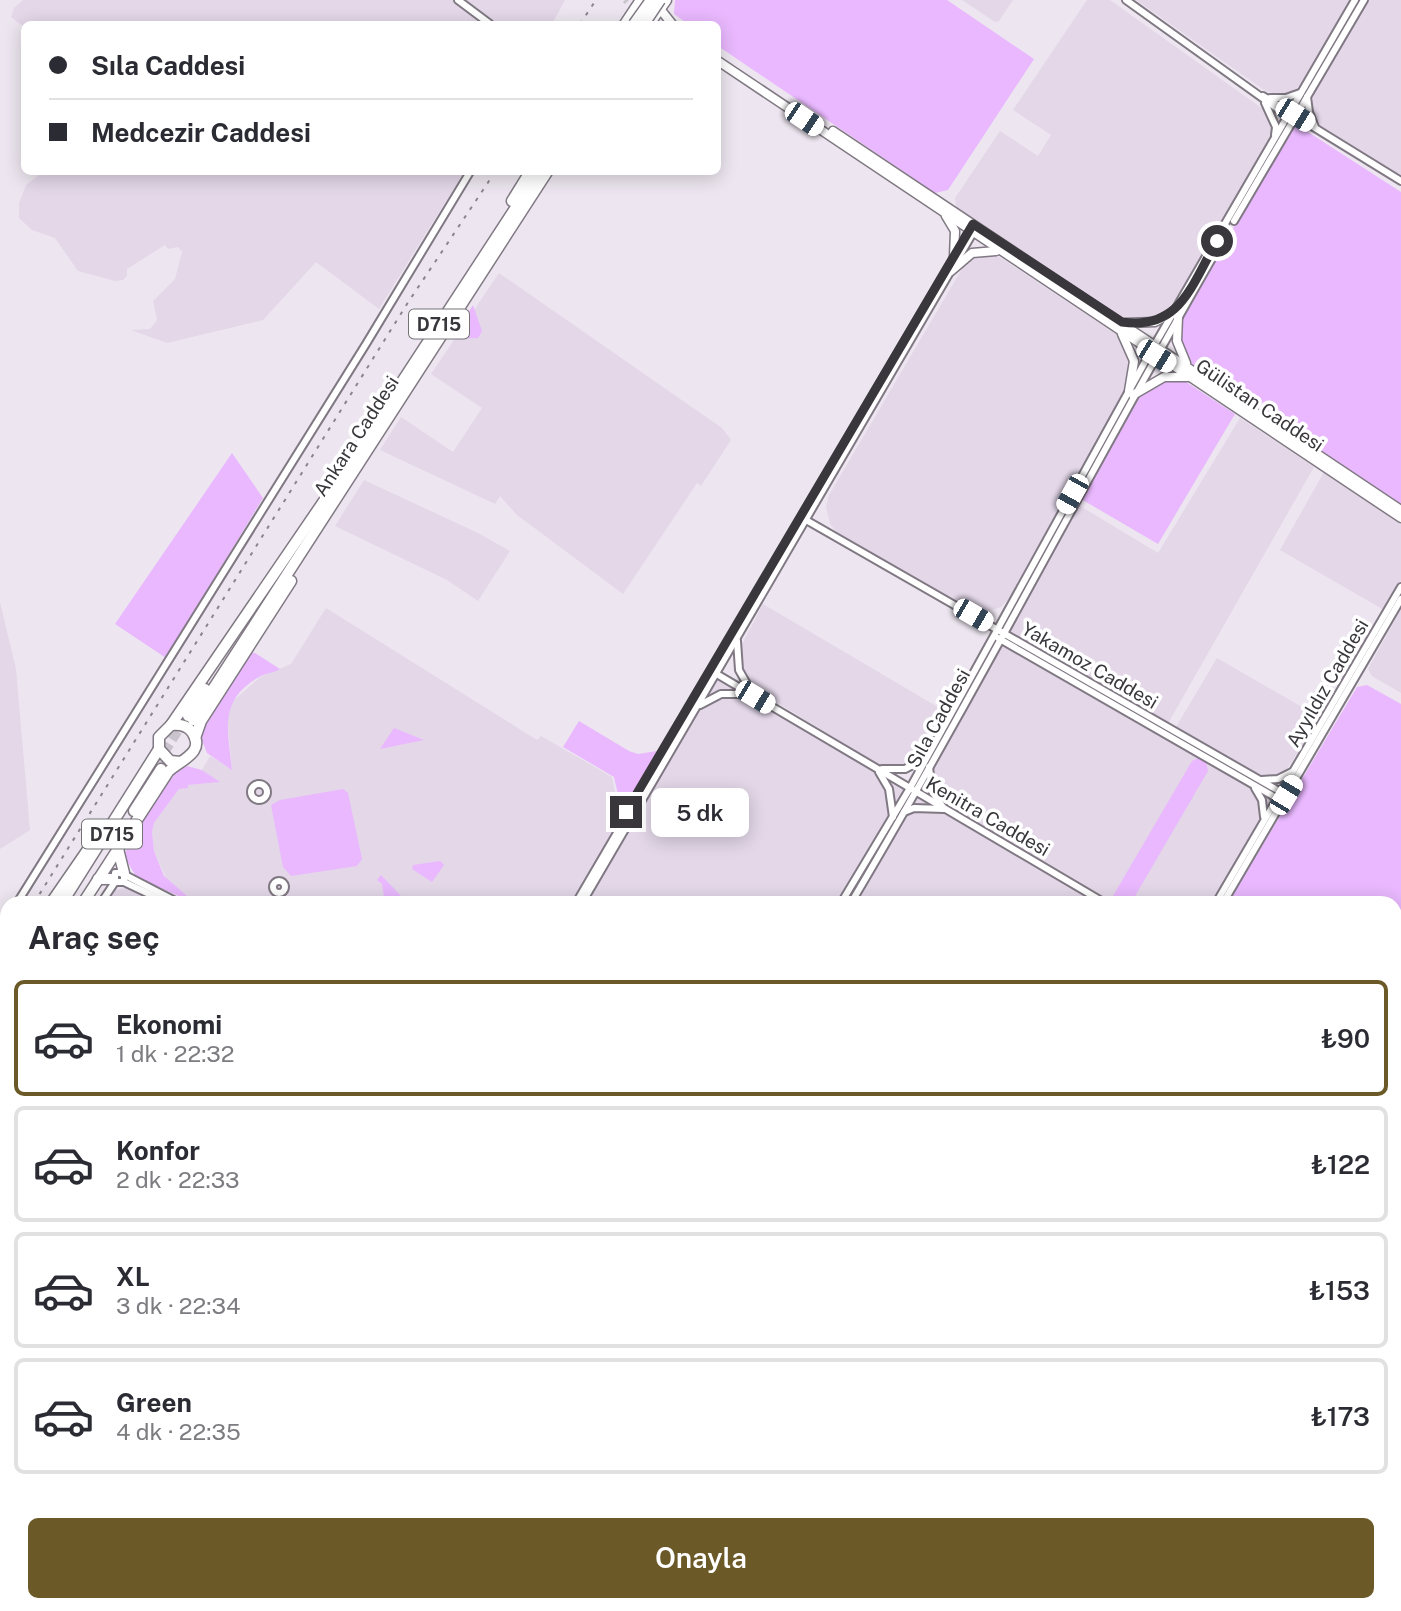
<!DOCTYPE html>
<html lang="tr">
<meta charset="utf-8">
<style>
:root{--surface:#fff;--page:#f2f2f3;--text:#2b2b33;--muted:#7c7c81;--line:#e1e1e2;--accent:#6b5927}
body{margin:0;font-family:"Public Sans",sans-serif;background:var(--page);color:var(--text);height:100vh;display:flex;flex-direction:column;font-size:26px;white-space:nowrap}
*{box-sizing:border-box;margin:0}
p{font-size:23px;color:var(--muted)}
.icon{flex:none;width:38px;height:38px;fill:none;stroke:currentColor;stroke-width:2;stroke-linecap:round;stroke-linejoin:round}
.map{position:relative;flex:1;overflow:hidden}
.panel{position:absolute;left:0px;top:896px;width:1402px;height:716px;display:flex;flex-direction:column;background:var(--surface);border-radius:21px 21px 0 0;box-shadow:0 4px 18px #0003}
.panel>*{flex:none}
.guide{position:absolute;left:21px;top:21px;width:700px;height:154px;border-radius:10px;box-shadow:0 4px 18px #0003;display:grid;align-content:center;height:154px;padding:0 28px;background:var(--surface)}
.end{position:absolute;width:32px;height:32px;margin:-16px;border:9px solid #39373b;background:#fff;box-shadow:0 0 0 4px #fff}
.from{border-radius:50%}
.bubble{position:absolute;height:49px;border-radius:10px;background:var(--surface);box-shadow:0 4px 18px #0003;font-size:23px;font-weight:600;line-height:49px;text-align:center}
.car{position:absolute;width:21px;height:42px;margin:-21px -10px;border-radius:9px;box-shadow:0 0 5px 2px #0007;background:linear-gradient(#fff 24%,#345 0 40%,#fff 0 76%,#345 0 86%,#fff 0)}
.guide b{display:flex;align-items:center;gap:24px;height:66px;font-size:26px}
.guide b+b{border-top:2px solid var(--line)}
.guide i{width:18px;height:18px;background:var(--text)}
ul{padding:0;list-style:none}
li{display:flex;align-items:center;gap:21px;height:116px;margin:0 14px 10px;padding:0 14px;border:4px solid var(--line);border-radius:10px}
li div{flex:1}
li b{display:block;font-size:26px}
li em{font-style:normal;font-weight:600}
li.active{border-color:var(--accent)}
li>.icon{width:63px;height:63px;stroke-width:1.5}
h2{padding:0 28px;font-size:32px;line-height:84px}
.cta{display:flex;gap:14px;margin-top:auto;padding:14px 28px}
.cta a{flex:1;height:80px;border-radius:10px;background:var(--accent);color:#fff;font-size:28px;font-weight:600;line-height:80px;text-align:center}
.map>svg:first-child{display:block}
</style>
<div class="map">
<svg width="1401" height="1611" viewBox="0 0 1401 1611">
<rect width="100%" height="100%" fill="#ede6f0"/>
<g fill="#e3d7e8">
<polygon points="23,0 565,0 552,24 24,24 24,27 11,17 14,8"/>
<polygon points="962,0 1013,0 999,21 995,22"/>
<polygon points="1087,0 1110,0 1270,114 1272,134 1180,295 1165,312 1151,318 1136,320 1121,316 956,207 955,198 1000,131 1038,156 1051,135 1013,110"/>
<polygon points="1136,0 1350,0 1300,85 1289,94 1280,96 1264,90"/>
<polygon points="1367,0 1401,0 1401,177 1319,126 1311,106 1315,90"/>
<polygon points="43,172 464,172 379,309 316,262 263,320 167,343 131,330 150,329 157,320 153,301 175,279 182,252 178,247 168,249 165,245 127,269 127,276 123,280 115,281 78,271 55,238 32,230 19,218 19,203 26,185"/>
<polygon points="992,254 1001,258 1117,335 1128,353 1130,365 1124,391 1011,596 1001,607 986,612 971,610 837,532 830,524 826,507 829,495 963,267 976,257"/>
<polygon points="499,273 722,428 731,440 701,486 697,483 623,594 517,515 500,496 495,504 380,450 401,417 453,452 482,408 431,374"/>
<polygon points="1240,418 1314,467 1162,734 1274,799 1213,903 1115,903 920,789 1077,504 1158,553"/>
<polygon points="1324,472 1401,525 1401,580 1384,610 1280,550"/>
<polygon points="364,480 478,533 510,551 478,601 447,580 335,526"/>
<polygon points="0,602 16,669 30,830 0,849"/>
<polygon points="763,604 948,713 923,757 902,766 878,764 753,688 742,668 740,648"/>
<polygon points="326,608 537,740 541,736 612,777 621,819 571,903 195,903 167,880 154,851 152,832 154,823 179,789 188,788 188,785 219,782 202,770 210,756 232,769 227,717 231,703 260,677 291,664"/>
<polygon points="1401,609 1401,693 1372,676 1368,669"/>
<polygon points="1217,658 1321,718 1284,773 1269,777 1254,773 1176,727"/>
<polygon points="715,678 1101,903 587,903"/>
<polygon points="130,887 163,903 104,903 113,890"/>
<polygon points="7,1055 7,1189 0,1185 0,1067"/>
<polygon points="1395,1075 1401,1078 1401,1611 750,1611 739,1605 1395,1605"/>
<polygon points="0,1197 7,1201 7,1534 0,1526"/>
<polygon points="0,1549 7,1557 7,1605 16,1605 10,1611 0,1611"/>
<polygon points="35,1605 296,1605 306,1611 29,1611"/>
<polygon points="335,1605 434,1605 430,1611 345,1611"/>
<polygon points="467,1605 662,1605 673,1611 463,1611"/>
</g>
<g fill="#e9b8fe">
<polygon points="675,0 947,0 1034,59 948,190 935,193 718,46 718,24 688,24 674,14"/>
<path d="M1294,123L1401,192V504L1197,369C1181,354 1176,334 1184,313Z"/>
<polygon points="473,305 482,331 478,338 451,339"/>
<polygon points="1160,380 1183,380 1235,414 1158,544 1081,499 1136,397"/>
<polygon points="232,453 263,498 166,658 115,624"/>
<path d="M250,653H255L280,669C274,673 266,673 259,677C218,701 228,730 232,770L207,753L200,735Z"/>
<polygon points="1367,685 1401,704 1401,1039 1395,1040 1395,903 1228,903 1357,687"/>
<polygon points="579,721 629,751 638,754 657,751 626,809 621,808 614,777 563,747"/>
<polygon points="394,728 424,740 380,749"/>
<polygon points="1198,758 1206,762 1208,771 1131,903 1120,903 1113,896 1192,761"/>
<path d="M187,766L202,770L220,782L188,785V788L179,789L154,823L152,832L154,851L164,876L195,903L137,878L124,856C131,837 169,771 187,766Z"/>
<polygon points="343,789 348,793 362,859 357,866 291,876 283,867 271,805 280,800"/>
<polygon points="440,861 444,865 432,882 412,869 413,865"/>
<polygon points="381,875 401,896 396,903 385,903 382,884 377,880"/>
</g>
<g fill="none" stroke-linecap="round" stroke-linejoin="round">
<g stroke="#257f9b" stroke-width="2">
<polyline points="0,1190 7,1194"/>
<polyline points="726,1605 737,1611"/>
</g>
<polyline stroke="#c9c3cc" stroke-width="6" stroke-dasharray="6 3" stroke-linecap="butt" points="625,0 627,2"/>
<g stroke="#c9c3cc" stroke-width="10" stroke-dasharray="10 5" stroke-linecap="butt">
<polyline points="156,765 185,719"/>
<polyline points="0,942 7,938"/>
</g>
<g stroke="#807983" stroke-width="10">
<g id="minor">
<polyline points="458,0 490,24"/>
<polyline points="1126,0 1289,117"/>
<polyline points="1263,96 1401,181"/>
<polyline points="1307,97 1309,112 1315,127"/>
<polyline points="1270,98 1286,98 1300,93"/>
<polyline points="1265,103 1276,127 1275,135"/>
<polyline points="1234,221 1364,0"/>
<polyline points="806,520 1286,795"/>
<polyline points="998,638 1280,800"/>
<polyline points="737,641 739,670 752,693"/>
<polyline points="715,673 1105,903"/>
<polyline points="700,705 721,694 745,694"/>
<polyline points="882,769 905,769 924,759"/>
<polyline points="879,772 889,789 893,817"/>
<polyline points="1262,780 1278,779 1292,772"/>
<circle cx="259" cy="792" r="8"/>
<polyline points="1255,788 1262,800 1264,817"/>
<polyline points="904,812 914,808 944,809 932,791 929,767"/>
<polyline points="125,875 179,903"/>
<circle cx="279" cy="887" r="6"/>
<polyline points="124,882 168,903"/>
<polyline points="17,903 366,344 470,172"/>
<polyline points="101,903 115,882 115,873 124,873 124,882 115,882"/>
<polyline points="576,903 972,226"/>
<polyline points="582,903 974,231"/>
<polyline points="841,903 910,788 1151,351 1355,0"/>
<path d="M851,903C981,684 1097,457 1225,236"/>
<polyline points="1216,903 1401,587"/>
<polyline points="1223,903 1401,599"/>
<polyline points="0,931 7,920"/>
<polyline points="1395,1051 1401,1045"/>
<polyline points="1395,1058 1401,1065"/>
<polyline points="0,1059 7,1047"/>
<polyline points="1395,1081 1401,1074"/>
<polyline points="0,1155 7,1159"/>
<polyline points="0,1401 7,1405"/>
<polyline points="0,1407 7,1411"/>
<polyline points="1395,1475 1401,1479"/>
<polyline points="1395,1481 1401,1484"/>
<polyline points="0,1530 7,1538"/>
<polyline points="0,1544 7,1552"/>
<polyline points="57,1605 63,1611"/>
<polyline points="68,1605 74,1611"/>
<polyline points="304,1605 314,1611"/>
<polyline points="314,1605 323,1611"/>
<polyline points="785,1605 796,1611"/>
<polyline points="12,1611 19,1605"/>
<polyline points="23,1611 29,1605"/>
<polyline points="436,1611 439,1605"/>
</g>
</g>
<g stroke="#807983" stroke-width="11">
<g id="major">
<polyline points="657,5 672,24"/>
<polyline points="718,61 1401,518"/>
<polyline points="833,131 1401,510"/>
<polyline points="946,216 955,231 954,257"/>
<polyline points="951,271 972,253 996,251"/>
<polyline points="1178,317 1177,341 1186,363"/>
<polyline points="1125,323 1155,322 1175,311"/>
<polyline points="1122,334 1134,361 1129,391"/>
<polyline points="1133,395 1164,377 1187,377"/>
<polyline points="1021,1605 1032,1611"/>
<polyline points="1036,1605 1047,1609 1059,1605"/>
<polyline points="1066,1605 1073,1611"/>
<polyline points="1099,1605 1100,1611"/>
<polyline points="1081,1611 1089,1605"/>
</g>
</g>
<g stroke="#807983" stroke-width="13">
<g id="highway">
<polyline points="625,24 641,0"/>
<polyline points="649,24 666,0"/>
<polyline points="512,201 530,172"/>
<polyline points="338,487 347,466 539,172"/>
<polyline points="188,716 205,689"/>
<polyline points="193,720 547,172"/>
<polyline points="171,725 339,479"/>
<polyline points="195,738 201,721 291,581"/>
<polyline points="134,811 161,769"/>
<polyline points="118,849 124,873"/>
<polyline points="98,879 113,879"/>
<polyline points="51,903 100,832"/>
<polyline points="62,903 159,749"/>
<path d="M83,903L168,772C178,761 207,753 192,732C187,725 180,724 171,725L159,737V749L170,761L181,762"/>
<polyline points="0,1000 7,989"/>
<polyline points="0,1021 7,1011"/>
<polyline points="0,1035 7,1024"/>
</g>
</g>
<use href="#minor" stroke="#fff" stroke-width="6"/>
<use href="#major" stroke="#fff" stroke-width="8"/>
<use href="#highway" stroke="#fff" stroke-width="10"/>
<g stroke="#8a868d" stroke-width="2" stroke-dasharray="3.5 7" stroke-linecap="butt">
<polyline points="580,24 596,0"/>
<polyline points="34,903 407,304 495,172"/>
<polyline points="0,947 7,935"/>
</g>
<g stroke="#807983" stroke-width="13" stroke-linecap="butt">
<g id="highway-bridge">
<polyline points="634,24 651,0"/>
<polyline points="644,24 660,0"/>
</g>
</g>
<use href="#highway-bridge" stroke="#fff" stroke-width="10"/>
</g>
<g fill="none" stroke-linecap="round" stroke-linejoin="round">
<path stroke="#39373b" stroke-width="9" d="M626,812L973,224L1122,322C1181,331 1192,283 1217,241"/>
</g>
<g text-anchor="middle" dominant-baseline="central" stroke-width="7" stroke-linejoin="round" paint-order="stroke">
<g fill="#fff" stroke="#747376" stroke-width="2">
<rect x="409" y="309.5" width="60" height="29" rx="5"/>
<rect x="82" y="819.5" width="60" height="29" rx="5"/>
</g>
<g font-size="18" font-weight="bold" fill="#39373b">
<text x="439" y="324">D715</text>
<text x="112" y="834">D715</text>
</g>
<g font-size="19" fill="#39373b" stroke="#fff">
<text transform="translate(1260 405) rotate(34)">Gülistan Caddesi</text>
<text transform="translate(356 436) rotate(-57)">Ankara Caddesi</text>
<text transform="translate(1090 665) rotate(30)">Yakamoz Caddesi</text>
<text transform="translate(1327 683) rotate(-60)">Ayyıldız Caddesi</text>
<text transform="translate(938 718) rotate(-61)">Sıla Caddesi</text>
<text transform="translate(988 816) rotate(30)">Kenitra Caddesi</text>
</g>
</g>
</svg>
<i class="end from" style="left:1217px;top:241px"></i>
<i class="end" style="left:626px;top:812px"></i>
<div class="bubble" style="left:651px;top:788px;width:98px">5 dk</div>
<i class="car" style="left:1295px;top:115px;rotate:122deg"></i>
<i class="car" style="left:804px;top:119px;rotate:124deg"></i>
<i class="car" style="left:1156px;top:356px;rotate:122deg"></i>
<i class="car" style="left:1072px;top:494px;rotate:209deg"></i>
<i class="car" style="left:973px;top:615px;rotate:120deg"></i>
<i class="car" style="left:755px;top:697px;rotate:121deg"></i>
<i class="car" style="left:1286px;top:795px;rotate:31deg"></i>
<div class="guide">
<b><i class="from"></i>Sıla Caddesi</b>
<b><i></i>Medcezir Caddesi</b>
</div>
<section class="panel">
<h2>Araç seç</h2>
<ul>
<li class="active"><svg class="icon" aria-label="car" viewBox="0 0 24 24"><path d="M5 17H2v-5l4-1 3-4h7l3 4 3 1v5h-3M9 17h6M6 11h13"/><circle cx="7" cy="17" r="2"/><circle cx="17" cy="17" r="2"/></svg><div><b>Ekonomi</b><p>1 dk · 22:32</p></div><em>₺90</em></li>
<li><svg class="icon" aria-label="car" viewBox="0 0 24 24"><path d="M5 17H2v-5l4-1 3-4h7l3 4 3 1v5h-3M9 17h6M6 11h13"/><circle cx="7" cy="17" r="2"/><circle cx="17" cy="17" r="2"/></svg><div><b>Konfor</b><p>2 dk · 22:33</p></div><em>₺122</em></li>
<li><svg class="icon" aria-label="car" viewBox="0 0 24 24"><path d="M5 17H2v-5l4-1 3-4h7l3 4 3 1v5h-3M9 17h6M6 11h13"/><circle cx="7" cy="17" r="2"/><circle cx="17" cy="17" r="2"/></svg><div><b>XL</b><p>3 dk · 22:34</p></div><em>₺153</em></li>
<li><svg class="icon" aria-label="car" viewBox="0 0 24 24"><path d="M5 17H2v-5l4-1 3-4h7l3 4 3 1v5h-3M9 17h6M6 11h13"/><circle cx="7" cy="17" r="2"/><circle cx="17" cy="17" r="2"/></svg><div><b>Green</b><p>4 dk · 22:35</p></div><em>₺173</em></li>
</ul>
<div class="cta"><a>Onayla</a></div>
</section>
</div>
